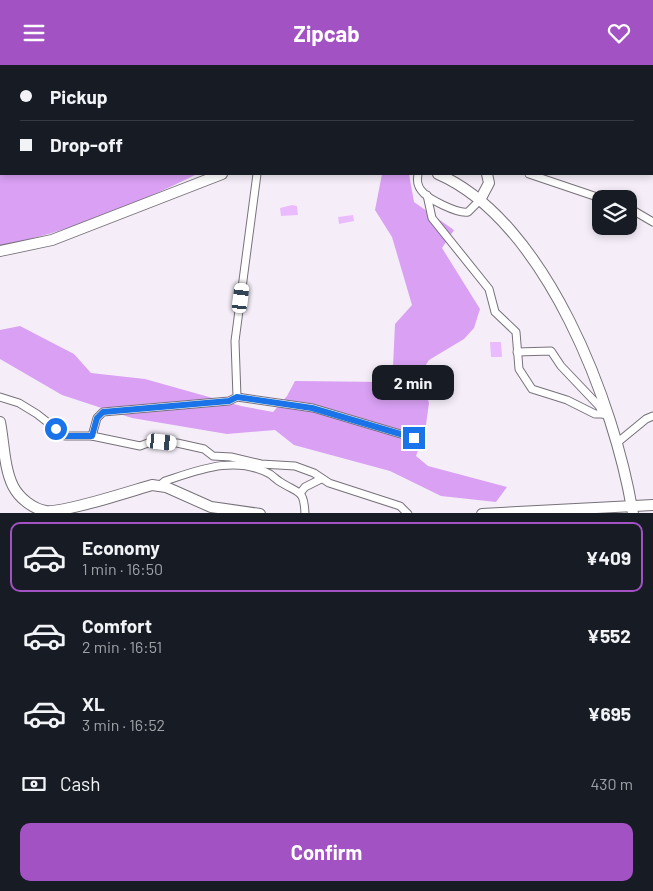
<!DOCTYPE html>
<meta charset="utf-8">
<style>
:root{--surface:#171b24;--page:#20242c;--text:#f1f3f6;--muted:#9ea1a6;--line:#363941;--accent:#a252c3}
body{margin:0;font-family:Barlow,sans-serif;background:var(--page);color:var(--text);height:100vh;display:flex;flex-direction:column;font-size:19px;white-space:nowrap}
*{box-sizing:border-box;margin:0}
p{font-size:16px;color:var(--muted)}
.icon{flex:none;width:28px;height:28px;fill:none;stroke:currentColor;stroke-width:2;stroke-linecap:round;stroke-linejoin:round}
.map{position:relative;height:448px;overflow:hidden}
.drawer{display:flex;flex-direction:column;background:var(--surface);flex:1}
.drawer>*{flex:none}
.top-card{position:absolute;left:0px;top:0px;width:654px;height:110px;box-shadow:0 2px 8px #0003;display:grid;align-content:center;height:110px;padding:0 20px;background:var(--surface)}
.fabs{position:absolute;left:592px;top:125px;display:grid;gap:10px}
.fabs a{display:grid;place-items:center;width:45px;height:45px;border-radius:10px;background:var(--surface);box-shadow:0 2px 8px #0003;font-size:25px}
.end{position:absolute;width:22px;height:22px;margin:-11px;border:6px solid #1a73e8;background:#fff;box-shadow:0 0 0 2px #fff}
.from{border-radius:50%}
.bubble{position:absolute;height:35px;border-radius:10px;background:var(--surface);box-shadow:0 2px 8px #0003;font-size:16px;font-weight:700;line-height:35px;text-align:center}
.car{position:absolute;width:15px;height:30px;margin:-15px -8px;border-radius:6px;box-shadow:0 0 4px 1px #0007;background:linear-gradient(#fff 24%,#345 0 40%,#fff 0 76%,#345 0 86%,#fff 0)}
.top-card b{display:flex;align-items:center;gap:18px;height:48px;font-size:19px}
.top-card b+b{border-top:1px solid var(--line)}
.top-card i{width:12px;height:12px;background:var(--text)}
ul{padding:9px 0 0;list-style:none}
li{display:flex;align-items:center;gap:15px;height:70px;margin:0 10px 8px;padding:0 10px;border:2px solid transparent;border-radius:10px}
li div{flex:1}
li b{display:block;font-size:19px}
li em{font-style:normal;font-weight:700}
li.on{border-color:var(--accent)}
li>.icon{width:45px;height:45px;stroke-width:1.5}
.pay{display:flex;align-items:center;gap:12px;height:55px;padding:0 20px;font-size:19px}
.pay p{margin-inline-start:auto}
.button{display:flex;gap:10px;margin-top:auto;padding:10px 20px}
.button a{flex:1;height:58px;border-radius:10px;background:var(--accent);color:#fff;font-size:20px;font-weight:700;line-height:58px;text-align:center}
header{display:flex;justify-content:space-between;align-items:center;height:65px;padding:0 20px;background:var(--accent);color:#fff;font-size:22px;font-weight:700}
.map>svg:first-child{display:block}
</style>
<header><svg class="icon" aria-label="menu" viewBox="0 0 24 24"><path d="M4 6h16M4 12h16M4 18h16"/></svg>Zipcab<svg class="icon" aria-label="heart" viewBox="0 0 24 24"><path d="M12 20l-8-8c-3-5 5-10 8-4 3-6 11-1 8 4z"/></svg></header>
<div class="map">
<svg width="653" height="449" viewBox="0 0 653 449">
<rect width="100%" height="100%" fill="#f5eef9"/>
<g fill="#d9a0f3">
<path d="M0,0H457L1,1V109H197C134,140 69,167 0,181Z"/>
<polygon points="382,109 409,109 414,137 454,165 442,183 480,244 474,263 464,274 429,295 420,309 429,338 425,367 416,391 428,401 507,422 496,437 441,431 390,406 294,380 275,365 227,369 132,353 62,330 0,294 0,265 20,261 74,289 91,308 145,314 241,341 273,347 287,331 295,316 385,317 393,302 395,259 412,240 392,172 375,145"/>
</g>
<g fill="none" stroke-linecap="round" stroke-linejoin="round">
<g stroke="#b881d1" stroke-width="10">
<polyline points="281,0 283,1"/>
<polyline points="351,0 358,1"/>
<polyline points="152,1 154,0"/>
<polyline points="323,1 329,0"/>
<polyline points="375,1 383,0"/>
<polyline points="0,34 1,34"/>
</g>
</g>
<g fill="#eabcff">
<polygon points="292,140 297,141 298,150 281,151 280,143"/>
<polygon points="353,150 354,156 339,159 338,152"/>
<polygon points="490,277 501,277 502,292 491,292"/>
</g>
<g fill="none" stroke-linecap="round" stroke-linejoin="round">
<g stroke="#77717a" stroke-width="9">
<g id="street">
<polyline points="593,0 594,1"/>
<polyline points="652,73 653,74"/>
<path d="M418,109C417,114 417,120 421,125C427,134 458,149 468,147L480,135"/>
<polyline points="529,109 603,134"/>
<polyline points="427,130 432,153 489,224 495,247 516,267 519,304 532,324 567,335 595,349 608,349"/>
<polyline points="629,143 653,157"/>
<polyline points="517,287 551,286 561,301 599,341 603,349"/>
<polyline points="0,332 19,338 37,349 65,371 92,371 140,381 148,378 177,378 204,384 213,391 231,392 261,399 295,401 314,408 329,418 400,441 408,449"/>
<polyline points="237,332 313,343 414,373"/>
<polyline points="92,371 97,353 103,347 229,336 237,332 235,276 257,109"/>
<polyline points="618,377 646,354 653,351"/>
<path d="M160,420L165,416C199,405 235,390 270,409C274,412 278,416 282,418C300,429 304,425 305,449"/>
<polyline points="301,427 305,422 321,414"/>
</g>
</g>
<g stroke="#77717a" stroke-width="12">
<g id="secondary">
<polyline points="470,1 471,0"/>
<path d="M438,109C546,156 615,339 633,449"/>
<polyline points="480,135 489,118 487,109"/>
<polyline points="0,186 52,175 222,109"/>
<path d="M0,357C4,377 4,403 13,421C19,433 33,444 46,446C64,448 131,426 152,420L166,422L211,442L260,449"/>
<polyline points="482,449 653,440"/>
</g>
</g>
<use href="#street" stroke="#fff" stroke-width="7"/>
<use href="#secondary" stroke="#fff" stroke-width="10"/>
</g>
<g fill="none" stroke-linecap="round" stroke-linejoin="round">
<polyline stroke="#1a73e8" stroke-width="6" points="56,364 65,371 92,371 97,353 103,347 229,336 237,332 312,343 414,373"/>
</g>
</svg>
<div class="fabs">
<a><svg class="icon" aria-label="layers" viewBox="0 0 24 24"><path d="M12 4l9 5-9 5-9-5zM3 14l9 5 9-5"/></svg></a>
</div>
<i class="end from" style="left:56px;top:364px"></i>
<i class="end" style="left:414px;top:373px"></i>
<div class="bubble" style="left:372px;top:300px;width:82px">2 min</div>
<i class="car" style="left:241px;top:233px;rotate:7deg"></i>
<i class="car" style="left:162px;top:377px;rotate:96deg"></i>
<div class="top-card">
<b><i class="from"></i>Pickup</b>
<b><i></i>Drop-off</b>
</div>
</div>
<section class="drawer">
<ul>
<li class="on"><svg class="icon" aria-label="car" viewBox="0 0 24 24"><path d="M5 17H2v-5l4-1 3-4h7l3 4 3 1v5h-3M9 17h6M6 11h13"/><circle cx="7" cy="17" r="2"/><circle cx="17" cy="17" r="2"/></svg><div><b>Economy</b><p>1 min · 16:50</p></div><em>¥409</em></li>
<li><svg class="icon" aria-label="car" viewBox="0 0 24 24"><path d="M5 17H2v-5l4-1 3-4h7l3 4 3 1v5h-3M9 17h6M6 11h13"/><circle cx="7" cy="17" r="2"/><circle cx="17" cy="17" r="2"/></svg><div><b>Comfort</b><p>2 min · 16:51</p></div><em>¥552</em></li>
<li><svg class="icon" aria-label="car" viewBox="0 0 24 24"><path d="M5 17H2v-5l4-1 3-4h7l3 4 3 1v5h-3M9 17h6M6 11h13"/><circle cx="7" cy="17" r="2"/><circle cx="17" cy="17" r="2"/></svg><div><b>XL</b><p>3 min · 16:52</p></div><em>¥695</em></li>
</ul>
<div class="pay"><svg class="icon" aria-label="cash" viewBox="0 0 24 24"><path d="M3 7h18v10H3z"/><circle cx="12" cy="12" r="2"/></svg>Cash<p>430 m</p></div>
<div class="button"><a>Confirm</a></div>
</section>
